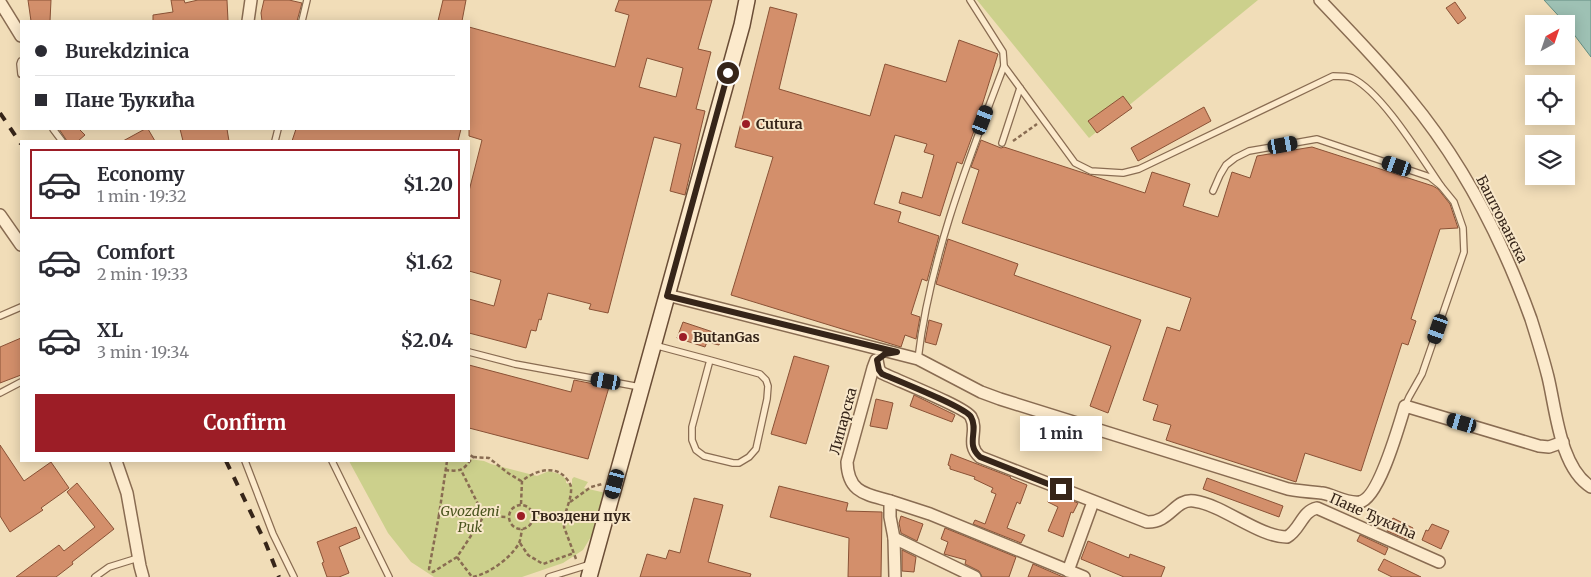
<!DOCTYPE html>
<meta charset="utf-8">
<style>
:root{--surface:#fff;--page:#f7f7f7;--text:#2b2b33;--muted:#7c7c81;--line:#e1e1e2;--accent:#9c1d26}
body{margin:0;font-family:Merriweather,serif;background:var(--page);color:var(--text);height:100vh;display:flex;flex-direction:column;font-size:19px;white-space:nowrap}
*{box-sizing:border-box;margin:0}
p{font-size:16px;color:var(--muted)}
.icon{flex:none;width:28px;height:28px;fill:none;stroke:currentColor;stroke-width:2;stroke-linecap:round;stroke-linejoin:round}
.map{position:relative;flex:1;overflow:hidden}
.panel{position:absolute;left:20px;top:140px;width:450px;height:322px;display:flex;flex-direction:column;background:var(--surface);border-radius:0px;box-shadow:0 2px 12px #0003}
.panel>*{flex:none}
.banner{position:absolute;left:20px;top:20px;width:450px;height:110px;border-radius:0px;box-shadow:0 2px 12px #0003;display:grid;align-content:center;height:110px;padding:0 15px;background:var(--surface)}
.needle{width:32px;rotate:40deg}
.tools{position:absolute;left:1525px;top:15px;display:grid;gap:10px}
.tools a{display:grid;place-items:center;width:50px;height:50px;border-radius:0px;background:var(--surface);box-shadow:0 2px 12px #0003;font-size:25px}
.end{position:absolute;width:22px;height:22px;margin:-11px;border:6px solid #362519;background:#fff;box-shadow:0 0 0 2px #fff}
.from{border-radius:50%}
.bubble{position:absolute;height:35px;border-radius:0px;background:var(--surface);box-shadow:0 2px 12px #0003;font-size:16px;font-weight:700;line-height:35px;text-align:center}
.car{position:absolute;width:15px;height:30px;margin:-15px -8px;border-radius:6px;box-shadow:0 0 4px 1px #0007;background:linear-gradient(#222 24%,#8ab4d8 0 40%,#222 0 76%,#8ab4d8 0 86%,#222 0)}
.banner b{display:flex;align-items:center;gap:18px;height:48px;font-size:19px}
.banner b+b{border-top:1px solid var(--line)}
.banner i{width:12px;height:12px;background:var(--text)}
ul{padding:9px 0 0;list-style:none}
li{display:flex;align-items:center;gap:15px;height:70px;margin:0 10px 8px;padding:0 5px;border:2px solid transparent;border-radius:0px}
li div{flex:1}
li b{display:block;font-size:19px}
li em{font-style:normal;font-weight:700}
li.on{border-color:var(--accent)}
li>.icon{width:45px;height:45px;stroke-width:1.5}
.action{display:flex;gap:10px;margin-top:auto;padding:10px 15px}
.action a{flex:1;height:58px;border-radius:0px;background:var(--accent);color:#fff;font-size:20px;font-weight:700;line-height:58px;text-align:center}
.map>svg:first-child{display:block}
</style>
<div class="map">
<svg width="1591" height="577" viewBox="0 0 1591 577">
<rect width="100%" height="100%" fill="#f1ddb8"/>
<g fill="#ccd08c">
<polygon points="977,0 1258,0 1089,138"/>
<polygon points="469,459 484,461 491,464 537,476 549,471 559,474 566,479 566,483 572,485 572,479 574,477 588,482 584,488 606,493 598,525 583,550 563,563 522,577 434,577 411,562 388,533 349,461 469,461"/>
</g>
<polygon fill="#9ec1b4" stroke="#658e82" points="1544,0 1591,0 1591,57 1566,24"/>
<g fill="#d38f6b" stroke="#8a5236" fill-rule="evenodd">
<polygon points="28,0 51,0 50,21 31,21"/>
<polygon points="171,0 184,0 185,3 198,0 227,0 228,21 153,21 153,15 173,12"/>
<polygon points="264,0 289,0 302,3 297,21 262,21 261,13"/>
<polygon points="443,0 466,0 462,21 438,21"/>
<path d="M619,0H712L698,49L711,52L696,109L705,111L685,195L670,191L681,144L654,137L608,313L589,309L591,304L548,293L541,320L539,319L536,331L531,330L526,348L469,333V299L494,306L501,280L469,271V191L482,140L469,136V27L615,67L629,15L615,11ZM647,58L683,68L676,97L639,87Z"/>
<polygon points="1455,2 1466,18 1458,24 1446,8"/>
<polygon points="770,7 797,14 779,89 870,116 885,64 946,82 959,40 998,54 974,131 962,164 957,162 940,216 899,203 902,192 922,198 934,155 924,152 927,144 895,135 874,204 901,212 898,222 939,236 927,281 922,279 911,314 920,317 916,339 905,335 901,347 731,295 773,157 735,147"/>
<polygon points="1123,96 1132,108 1097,133 1088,121"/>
<polygon points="1204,107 1211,121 1138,161 1131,148"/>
<polygon points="59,129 79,129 85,135 78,141 67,141"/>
<polygon points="145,129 148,129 155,141 123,141"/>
<polygon points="180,129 227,129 229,141 183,141"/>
<polygon points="296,129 461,129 458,141 292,141"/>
<polygon points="981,140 1001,148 1004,147 1145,193 1152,172 1190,184 1183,206 1218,217 1232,172 1250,178 1257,156 1312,147 1433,186 1438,189 1450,204 1458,228 1440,229 1411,319 1416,321 1408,345 1402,343 1361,471 1305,453 1296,482 1166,440 1171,425 1153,420 1158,405 1143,400 1167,327 1180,331 1191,298 962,223 979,170 971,167"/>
<polygon points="948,239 1018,264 1014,275 1141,320 1108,413 1090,406 1111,346 936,284"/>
<polygon points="929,320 942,324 936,345 925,342"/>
<polygon points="683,322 722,335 719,345 707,342 705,347 677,338"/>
<polygon points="21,338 21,375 0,383 0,347"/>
<polygon points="794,356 829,366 806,444 771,434"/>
<polygon points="469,365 571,392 574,380 609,387 588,459 469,428"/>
<polygon points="914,395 955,415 952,422 910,406"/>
<polygon points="876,399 893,403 887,429 870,426"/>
<polygon points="0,445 24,481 51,462 69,488 41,508 43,510 10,532 0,516"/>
<polygon points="951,454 1011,477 1010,478 1027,485 1020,504 1017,502 1007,528 1025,535 1021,543 973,524 975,520 985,524 996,494 991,492 993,488 974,479 975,477 950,469 950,466 948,465"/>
<polygon points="1207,478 1283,506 1279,517 1203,489"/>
<polygon points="77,483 114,529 72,562 73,564 56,577 16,577 59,545 64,551 95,527 67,492"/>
<polygon points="779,486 848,503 846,511 882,512 881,577 848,577 849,538 770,517"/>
<polygon points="1051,493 1078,503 1073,513 1071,512 1063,537 1048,531 1058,507 1048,502"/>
<polygon points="694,498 723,505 708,562 751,574 750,577 640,577 647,554 666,559 669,550 680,553"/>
<polygon points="901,516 923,524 917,541 901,533 899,523"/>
<polygon points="1393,518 1413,528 1408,540 1387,531"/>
<polygon points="1432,524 1449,531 1441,549 1422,540 1426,530 1428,531"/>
<polygon points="356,527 360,538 339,547 349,573 339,577 327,577 322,563 324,562 317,542"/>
<polygon points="945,528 1016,557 1009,577 982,577 979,571 965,564 966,560 944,554 948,542 941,539"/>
<polygon points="1360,535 1388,548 1385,555 1357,541"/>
<polygon points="1088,541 1129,558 1130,554 1165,567 1161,577 1124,577 1081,559"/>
<polygon points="902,550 916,557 914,572 902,571"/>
<polygon points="1384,559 1421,577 1392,577 1378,570"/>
<polygon points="1033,564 1063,577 1064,577 1028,577"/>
</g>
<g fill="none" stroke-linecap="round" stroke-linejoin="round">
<g stroke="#896c52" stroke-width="8">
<g id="lane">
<polyline points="302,21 307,0"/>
<polyline points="21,61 20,64 21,74"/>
<path d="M1004,66L1075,163L1091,171L1123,173L1139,169L1333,76C1339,76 1347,76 1352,78C1382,92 1421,157 1441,186"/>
<polyline points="53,129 62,141"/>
<polyline points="275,141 278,129"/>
<polyline points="1002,143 1020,88"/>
<polyline points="1213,191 1220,175 1226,165 1235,158 1249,151 1317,139 1430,177 1441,186 1454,202 1463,228 1464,252 1422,374 1409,397 1405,406"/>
<polyline points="0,316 21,307"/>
<polyline points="654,345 710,360 760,374 766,380 768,386 767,399 756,449 749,457 739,463 733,463 704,456 696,450 692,440 692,427 710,360"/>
<polyline points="469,352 515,364 640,387"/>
<path d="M918,359C930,257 968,161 1004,66L1003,52L970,0"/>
<polyline points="0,393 21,382"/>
<polyline points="245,461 273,534 294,577"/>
<polyline points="332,461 389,577"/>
<polyline points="95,577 109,567 138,558"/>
<polyline points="549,577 591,564"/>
</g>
</g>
<g stroke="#896c52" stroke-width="14">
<g id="street">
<path d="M1320,0C1350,32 1382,64 1409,98C1463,163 1502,239 1531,319C1537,338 1543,357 1548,377C1556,410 1560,468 1591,487"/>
<polyline points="0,2 21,36"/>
<polyline points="248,21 251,0"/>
<polyline points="0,215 21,245"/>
<path d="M667,295L918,359L981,392L1000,399L1288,489C1299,491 1311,492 1322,493C1334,495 1347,504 1360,502C1379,498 1399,425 1405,406L1539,446L1549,447L1563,442"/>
<path d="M876,360L873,368L847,462C848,493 866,494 890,501V517L894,538L895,577"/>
<path d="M877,360L879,370L882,373C896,380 967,408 971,417C979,431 965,444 980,457L1147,522C1170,523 1175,498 1194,501C1223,505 1259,537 1287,537C1300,530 1302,511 1317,508L1439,562"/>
<polyline points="116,461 127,493 140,566 143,577"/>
<polyline points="890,501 930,514 1084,577"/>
<polyline points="894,538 975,577"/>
<polyline points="1068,571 1093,502"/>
</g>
</g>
<g stroke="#6a4d36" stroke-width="18">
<polyline id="secondary" points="589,577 742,25 747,0"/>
</g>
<g stroke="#896c52" stroke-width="2.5" stroke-dasharray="4 2.5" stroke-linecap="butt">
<polyline points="1013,141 1037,124"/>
<polyline points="473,457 489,458 508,473 521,481"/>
<polyline points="447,461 439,515 508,517"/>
<path d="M445,470C462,472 463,470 473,457L469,454"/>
<polyline points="570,502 591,487 602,484"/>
<path d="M521,504L522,481C533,472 553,464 565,477C569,481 572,486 571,491C571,498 567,507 565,515H533"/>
<circle cx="521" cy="517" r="12"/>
<polyline points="439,515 429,569 433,572 457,557 484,516 461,470"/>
<polyline points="520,543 528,555 543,564 574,553"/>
<polyline points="457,557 472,577"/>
<polyline points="576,559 564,527 565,515 593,518"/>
<path d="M473,577C490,573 509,559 518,545C521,540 521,534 522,529"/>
</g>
<use href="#lane" stroke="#fceacc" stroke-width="5.5"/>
<use href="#street" stroke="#fceacc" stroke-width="11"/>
<use href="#secondary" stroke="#fceacc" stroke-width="15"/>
<g stroke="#362519" stroke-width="4" stroke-dasharray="9 9" stroke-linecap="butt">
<polyline points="0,113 21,144"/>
<polyline points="226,461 266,544 279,577"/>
</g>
</g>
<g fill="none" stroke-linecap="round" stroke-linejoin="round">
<path stroke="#362519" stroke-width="6" d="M728,73L667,296L897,352L885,354L877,360L879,370L882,374C896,380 967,408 971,417C979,431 965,444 980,457L1061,489"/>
</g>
<g fill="#9c1d26" stroke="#f8e7c9" stroke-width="2">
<circle cx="746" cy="124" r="5"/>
<circle cx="683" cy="337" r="5"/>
<circle cx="521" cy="516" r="5"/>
</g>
<g text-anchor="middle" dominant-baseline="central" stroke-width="4" stroke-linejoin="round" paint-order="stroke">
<g font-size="14" font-weight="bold" fill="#362519" stroke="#f8e7c9" text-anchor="start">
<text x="756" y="124">Cutura</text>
<text x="693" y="337">ButanGas</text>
<text x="531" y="516">Гвоздени пук</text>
</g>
<g font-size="14" fill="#362519" stroke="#f8e7c9">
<text transform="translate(1502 219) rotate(63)">Баштованска</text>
<text transform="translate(843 421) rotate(-75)">Липарска</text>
<text transform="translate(1373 516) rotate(24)">Пане Ђукића</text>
</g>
<g font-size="14" font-style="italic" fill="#4a541e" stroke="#f8e7c9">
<text x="470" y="511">Gvozdeni<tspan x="470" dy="16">Puk</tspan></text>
</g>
</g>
</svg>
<div class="tools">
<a><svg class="needle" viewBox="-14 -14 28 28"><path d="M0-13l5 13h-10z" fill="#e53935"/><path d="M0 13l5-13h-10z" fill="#7c7c81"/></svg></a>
<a><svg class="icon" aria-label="locate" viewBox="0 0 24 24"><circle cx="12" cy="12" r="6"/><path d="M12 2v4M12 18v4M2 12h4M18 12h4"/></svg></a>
<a><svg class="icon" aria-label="layers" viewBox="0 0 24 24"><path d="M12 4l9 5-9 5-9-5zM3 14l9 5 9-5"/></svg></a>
</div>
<i class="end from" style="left:728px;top:73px"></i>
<i class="end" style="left:1061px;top:489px"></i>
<div class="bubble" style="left:1020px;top:416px;width:82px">1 min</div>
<i class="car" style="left:983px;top:120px;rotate:21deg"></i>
<i class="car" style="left:1283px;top:145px;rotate:80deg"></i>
<i class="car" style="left:1397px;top:166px;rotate:289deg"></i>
<i class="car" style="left:1438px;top:329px;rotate:199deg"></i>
<i class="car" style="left:606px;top:381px;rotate:280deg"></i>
<i class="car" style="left:1462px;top:423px;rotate:286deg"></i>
<i class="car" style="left:615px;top:484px;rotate:195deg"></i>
<div class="banner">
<b><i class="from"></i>Burekdzinica</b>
<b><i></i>Пане Ђукића</b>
</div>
<section class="panel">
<ul>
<li class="on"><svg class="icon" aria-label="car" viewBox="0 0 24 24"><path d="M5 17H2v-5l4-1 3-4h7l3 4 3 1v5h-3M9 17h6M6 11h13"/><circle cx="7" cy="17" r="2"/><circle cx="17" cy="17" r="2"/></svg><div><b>Economy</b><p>1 min · 19:32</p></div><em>$1.20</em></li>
<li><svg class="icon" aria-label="car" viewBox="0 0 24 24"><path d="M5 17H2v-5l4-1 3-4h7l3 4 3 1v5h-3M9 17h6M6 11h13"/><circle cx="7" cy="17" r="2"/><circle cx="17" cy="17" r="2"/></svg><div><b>Comfort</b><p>2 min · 19:33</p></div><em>$1.62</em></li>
<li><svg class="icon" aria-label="car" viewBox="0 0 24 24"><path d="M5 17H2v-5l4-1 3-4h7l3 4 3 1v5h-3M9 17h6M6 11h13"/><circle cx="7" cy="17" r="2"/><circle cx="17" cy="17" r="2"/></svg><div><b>XL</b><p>3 min · 19:34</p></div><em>$2.04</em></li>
</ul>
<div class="action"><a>Confirm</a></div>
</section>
</div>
